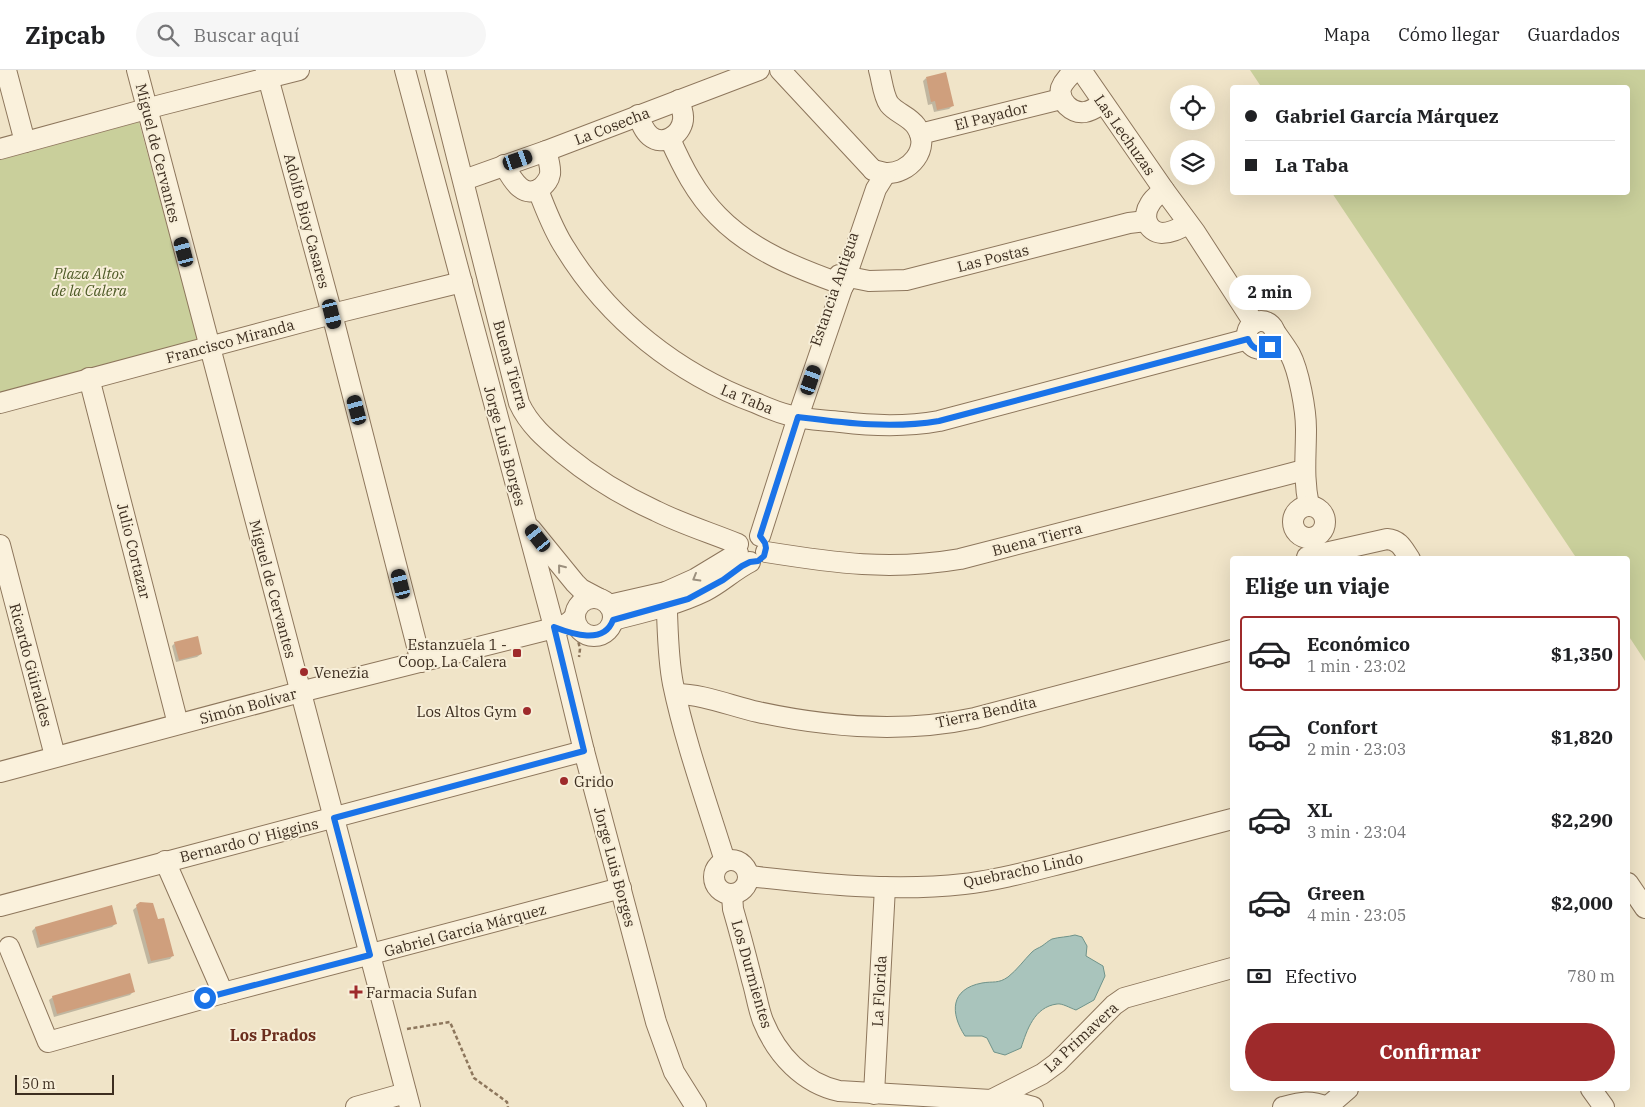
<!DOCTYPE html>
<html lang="es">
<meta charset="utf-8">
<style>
:root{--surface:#fff;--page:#f6f6f6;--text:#202124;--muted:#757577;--line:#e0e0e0;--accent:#9e2a2b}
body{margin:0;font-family:"IBM Plex Serif",serif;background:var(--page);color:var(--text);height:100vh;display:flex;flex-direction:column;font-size:19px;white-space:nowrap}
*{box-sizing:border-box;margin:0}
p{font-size:16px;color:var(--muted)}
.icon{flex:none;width:28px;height:28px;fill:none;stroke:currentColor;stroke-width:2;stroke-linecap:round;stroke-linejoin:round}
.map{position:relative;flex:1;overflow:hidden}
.sheet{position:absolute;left:1230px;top:486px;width:400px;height:535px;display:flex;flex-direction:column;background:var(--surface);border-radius:5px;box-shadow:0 5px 20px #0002}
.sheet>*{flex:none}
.top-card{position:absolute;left:1230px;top:15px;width:400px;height:110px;border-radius:5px;box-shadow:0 5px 20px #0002;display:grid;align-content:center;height:110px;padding:0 15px;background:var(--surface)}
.fabs{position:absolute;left:1170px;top:15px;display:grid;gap:10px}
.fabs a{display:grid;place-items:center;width:45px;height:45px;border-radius:50%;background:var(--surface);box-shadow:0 5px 20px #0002;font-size:25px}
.scale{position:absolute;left:15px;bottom:12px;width:99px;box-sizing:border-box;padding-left:5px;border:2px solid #3d2e20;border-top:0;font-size:14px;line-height:18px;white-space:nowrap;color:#3d2e20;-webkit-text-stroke:4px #f7eed8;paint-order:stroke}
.end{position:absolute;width:22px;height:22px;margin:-11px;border:6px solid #1a73e8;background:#fff;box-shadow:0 0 0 2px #fff}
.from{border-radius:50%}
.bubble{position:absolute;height:35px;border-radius:18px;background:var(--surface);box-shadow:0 5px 20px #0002;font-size:16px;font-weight:700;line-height:35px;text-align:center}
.car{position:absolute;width:15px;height:30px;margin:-15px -8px;border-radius:6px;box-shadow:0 0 4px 1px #0007;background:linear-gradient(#222 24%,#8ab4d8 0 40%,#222 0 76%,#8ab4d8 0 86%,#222 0)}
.top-card b{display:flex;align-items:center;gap:18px;height:48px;font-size:19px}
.top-card b+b{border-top:1px solid var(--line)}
.top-card i{width:12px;height:12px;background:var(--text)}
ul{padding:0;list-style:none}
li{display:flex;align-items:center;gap:15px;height:75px;margin:0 10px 8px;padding:0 5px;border:2px solid transparent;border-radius:5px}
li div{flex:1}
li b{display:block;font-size:19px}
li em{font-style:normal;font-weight:700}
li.current{border-color:var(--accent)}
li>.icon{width:45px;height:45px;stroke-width:1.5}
h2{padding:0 15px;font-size:22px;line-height:60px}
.pay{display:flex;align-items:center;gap:12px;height:55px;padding:0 15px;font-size:19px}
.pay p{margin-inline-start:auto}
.primary-button{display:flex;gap:10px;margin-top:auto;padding:10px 15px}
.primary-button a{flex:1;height:58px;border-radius:30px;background:var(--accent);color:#fff;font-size:20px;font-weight:700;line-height:58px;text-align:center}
header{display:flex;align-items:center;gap:30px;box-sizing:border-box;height:70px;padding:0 25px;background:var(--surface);border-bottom:1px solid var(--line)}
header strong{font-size:24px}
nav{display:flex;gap:28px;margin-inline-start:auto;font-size:18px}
.search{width:350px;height:45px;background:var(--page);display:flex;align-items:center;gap:12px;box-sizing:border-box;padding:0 18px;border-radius:28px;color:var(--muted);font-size:19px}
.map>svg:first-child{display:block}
</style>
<header>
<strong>Zipcab</strong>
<div class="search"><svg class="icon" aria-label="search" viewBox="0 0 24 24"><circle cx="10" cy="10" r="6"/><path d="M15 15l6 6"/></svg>Buscar aquí</div>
<nav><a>Mapa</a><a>Cómo llegar</a><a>Guardados</a></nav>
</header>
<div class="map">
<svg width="1645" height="1037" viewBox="0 0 1645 1037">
<rect width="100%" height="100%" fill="#f0e4c8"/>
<g fill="#c9cf9b">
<polygon points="1250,0 1645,0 1645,591 1628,565 1628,489 1577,489 1332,123 1628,122 1628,18 1262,18"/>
<polygon points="139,52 199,274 0,328 0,90"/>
</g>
<path fill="#a9c4bc" stroke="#6f938a" d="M1075,865L1082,867L1087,876L1086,886L1103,896L1105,906L1094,930L1076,940C1070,938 1062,933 1057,934C1034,937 1027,960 1021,978L1005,985L994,982L987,968L982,966H965C950,943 950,919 982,913C993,911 998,914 1008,907C1017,900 1024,890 1032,882C1035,879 1039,878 1042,876C1045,874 1048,871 1052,869C1059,867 1068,867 1075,865Z"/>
<g fill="#0003">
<polygon points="926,8 952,36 949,39 934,42 932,34 928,35 923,11"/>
<polygon points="175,573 201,584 197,587 176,592 172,576"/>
<polygon points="141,833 173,885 170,889 148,894 133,840"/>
<polygon points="115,854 112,857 37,878 32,861 35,858"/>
<polygon points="134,921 130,925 54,947 49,930 53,927"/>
</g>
<g fill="#cf9f7d">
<polygon points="946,2 954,36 937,40 935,31 931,32 926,7"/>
<polygon points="198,566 202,584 179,590 174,572"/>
<polygon points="140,832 153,833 158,849 164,848 174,886 151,891 136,835"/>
<polygon points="112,835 117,854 40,875 35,857"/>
<polygon points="130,903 135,922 57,944 52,926"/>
</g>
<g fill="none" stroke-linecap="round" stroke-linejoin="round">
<g stroke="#8d765c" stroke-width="22">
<g id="minor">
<polyline points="6,0 25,72"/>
<polyline points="137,0 410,1037"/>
<polyline points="266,0 332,244 421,592"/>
<polyline points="405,0 554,557 584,681 656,952 674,1002 696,1037"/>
<path d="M435,0L519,333C529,355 546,369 564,384C592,407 623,426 656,441C682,454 711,463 738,474"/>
<polyline points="780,0 873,100"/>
<path d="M1076,0C1070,5 1064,10 1061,18C1058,31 1072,44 1085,42C1092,41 1098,36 1103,33"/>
<polyline points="1081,0 1164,120 1195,162 1254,253"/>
<path d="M638,45C641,53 644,61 650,66C663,77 681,65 683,50C684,44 681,36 679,30"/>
<polyline points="920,64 1061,29"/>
<path d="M670,69C682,96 696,124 718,146C752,181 799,199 844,215"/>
<polyline points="0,79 161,35 299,0"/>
<path d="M504,95C512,109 523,131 542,117C546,113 549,110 550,104C551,97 548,88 546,81"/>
<path d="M873,100C877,101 881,102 885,103C909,105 932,78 916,56C909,46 896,43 889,34C883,25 882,10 879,0"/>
<polyline points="464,110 546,81 759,0"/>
<path d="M538,120C546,140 553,160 565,178C609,250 678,304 756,333C767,338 780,343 792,346C807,350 825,350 841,352C874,356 906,357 939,351L1248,269"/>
<path d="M1164,120C1159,124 1153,128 1150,134C1142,146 1147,162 1162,163C1172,163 1180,158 1188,154"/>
<polyline points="839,205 869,211 906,210 1129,153 1146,151"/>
<circle cx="1261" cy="265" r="14"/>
<path d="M1275,262C1280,269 1286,277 1290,284C1299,301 1306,340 1306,359C1306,387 1303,407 1309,436"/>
<polyline points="89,308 178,654"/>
<polyline points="0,333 332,244 462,212"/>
<circle cx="1309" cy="452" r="16"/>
<polyline points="531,459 575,513 581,519 598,528"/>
<polyline points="760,466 798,347 876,119 886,103"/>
<polyline points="0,475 55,686"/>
<path d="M766,482C835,493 890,501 960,489L1304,400"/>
<path d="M1307,487L1387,469C1400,470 1403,479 1410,489"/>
<path d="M666,522C668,552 667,584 673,614C685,672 707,733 725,791"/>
<circle cx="594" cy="547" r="19"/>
<polyline points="609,535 666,522 695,509 738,483"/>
<path d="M613,550C644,542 676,535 705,521C721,513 734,500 750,492"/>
<path d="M676,624C703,624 731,636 758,642C827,657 905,663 975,648L1232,580"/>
<polyline points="0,702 300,622 562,556 568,553 575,547"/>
<circle cx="731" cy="807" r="17"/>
<polyline points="165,791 223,923"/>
<path d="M749,806C819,814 893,822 964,814C1001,810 1038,799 1075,790C1127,776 1180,763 1232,749"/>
<polyline points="1628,813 1645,838"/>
<path d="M732,825L733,839C740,863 746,886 752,910C756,923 758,938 763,951C777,985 803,1013 839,1021L991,1030L1014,1032L1033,1037"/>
<polyline points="0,836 584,681"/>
<polyline points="9,877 48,972 223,923 621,818"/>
<polyline points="1591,1019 1604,1037"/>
<polyline points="874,1024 885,817"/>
<polyline points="991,1030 1042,1004 1057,993 1114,935 1124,928 1232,898"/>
<polyline points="356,1037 406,1023"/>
<path d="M1283,1037C1302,1032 1309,1030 1328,1037"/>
<polyline points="1327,1037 1348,1019"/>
</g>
</g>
<g stroke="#8d765c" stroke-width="2.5" stroke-dasharray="4 2.5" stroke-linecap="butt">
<polyline points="577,566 580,579 579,587"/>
<polyline points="407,959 450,952 474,1008 507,1032 508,1037"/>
</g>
<use href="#minor" stroke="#faf1dc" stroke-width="20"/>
</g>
<defs><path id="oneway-chevron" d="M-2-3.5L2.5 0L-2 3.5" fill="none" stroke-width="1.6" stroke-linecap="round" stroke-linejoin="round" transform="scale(1.25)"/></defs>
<g stroke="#9c907e">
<use href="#oneway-chevron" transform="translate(561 498) rotate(-129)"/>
<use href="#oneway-chevron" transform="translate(696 508) rotate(150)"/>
</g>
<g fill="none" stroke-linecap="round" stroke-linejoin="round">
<path stroke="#1a73e8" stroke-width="6" d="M205,928L370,885L334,748L584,681L554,557C572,564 604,575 613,550L688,529L723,510L742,496L750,492L758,491L764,486L766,478L765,473L760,466L798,347C846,353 891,359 939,351L1248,269C1252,279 1260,282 1270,277"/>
</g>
<g fill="#9e2a2b" stroke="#f7eed8" stroke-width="2">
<rect x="512" y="578" width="10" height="10" rx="2.5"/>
<circle cx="304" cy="602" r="5"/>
<circle cx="527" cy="641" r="5"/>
<circle cx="564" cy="711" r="5"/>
<path d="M353.5 914.5h5v5h5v5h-5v5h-5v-5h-5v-5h5z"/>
</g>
<g text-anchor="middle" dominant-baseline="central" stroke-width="4" stroke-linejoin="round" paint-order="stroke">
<g font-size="15" fill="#3d2e20" stroke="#f7eed8">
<text transform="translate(991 46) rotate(-14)">El Payador</text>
<text transform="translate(612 56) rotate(-21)">La Cosecha</text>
<text transform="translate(1125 65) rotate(55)">Las Lechuzas</text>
<text transform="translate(158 83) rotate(76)">Miguel de Cervantes</text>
<text transform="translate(307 151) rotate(75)">Adolfo Bioy Casares</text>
<text transform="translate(993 188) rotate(-14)">Las Postas</text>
<text transform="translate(834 219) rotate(-71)">Estancia Antigua</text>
<text transform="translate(230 271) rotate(-15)">Francisco Miranda</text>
<text transform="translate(511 295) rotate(74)">Buena Tierra</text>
<text transform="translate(747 329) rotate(22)">La Taba</text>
<text transform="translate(505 376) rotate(75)">Jorge Luis Borges</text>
<text transform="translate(1037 469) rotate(-15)">Buena Tierra</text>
<text transform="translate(134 481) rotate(76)">Julio Cortazar</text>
<text transform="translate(273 519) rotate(75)">Miguel de Cervantes</text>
<text transform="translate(31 595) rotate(75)">Ricardo Güiraldes</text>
<text transform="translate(248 636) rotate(-15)">Simón Bolívar</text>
<text transform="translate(986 642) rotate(-12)">Tierra Bendita</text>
<text transform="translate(249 770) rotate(-14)">Bernardo O' Higgins</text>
<text transform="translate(615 797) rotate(75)">Jorge Luis Borges</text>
<text transform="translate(1023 800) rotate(-12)">Quebracho Lindo</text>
<text transform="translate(465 860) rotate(-15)">Gabriel García Márquez</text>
<text transform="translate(752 904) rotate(74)">Los Durmientes</text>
<text transform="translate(879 921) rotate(-87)">La Florida</text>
<text transform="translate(1081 967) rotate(-43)">La Primavera</text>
</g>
<g font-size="15" font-style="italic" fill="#4d5a26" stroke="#f7eed8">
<text x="89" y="203">Plaza Altos<tspan x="89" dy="17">de la Calera</tspan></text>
</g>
<g font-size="15" fill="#3d2e20" stroke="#f7eed8" text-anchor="start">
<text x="507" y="574" text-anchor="end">Estanzuela 1 -<tspan x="507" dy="17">Coop. La Calera</tspan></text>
<text x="314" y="602">Venezia</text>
<text x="517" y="641" text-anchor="end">Los Altos Gym</text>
<text x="574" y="711">Grido</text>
<text x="366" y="922">Farmacia Sufan</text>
</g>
<g font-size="16" font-weight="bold" fill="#6b2e1e" stroke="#f7eed8">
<text x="273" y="965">Los Prados</text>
</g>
</g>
</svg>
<div class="fabs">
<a><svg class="icon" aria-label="locate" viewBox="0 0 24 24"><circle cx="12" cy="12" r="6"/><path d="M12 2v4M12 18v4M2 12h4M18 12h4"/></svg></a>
<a><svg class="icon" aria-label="layers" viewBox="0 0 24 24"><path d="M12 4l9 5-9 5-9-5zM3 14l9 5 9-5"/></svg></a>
</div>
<div class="scale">50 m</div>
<i class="end from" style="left:205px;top:928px"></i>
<i class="end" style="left:1270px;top:277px"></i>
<div class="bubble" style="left:1229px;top:205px;width:82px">2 min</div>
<i class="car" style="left:518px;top:90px;rotate:71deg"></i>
<i class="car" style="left:184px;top:182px;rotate:345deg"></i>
<i class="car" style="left:332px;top:244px;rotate:166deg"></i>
<i class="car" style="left:811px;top:310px;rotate:19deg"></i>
<i class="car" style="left:357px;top:340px;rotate:345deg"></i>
<i class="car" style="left:538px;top:468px;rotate:322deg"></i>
<i class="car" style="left:401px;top:514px;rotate:346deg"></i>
<div class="top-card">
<b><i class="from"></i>Gabriel García Márquez</b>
<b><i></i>La Taba</b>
</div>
<section class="sheet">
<h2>Elige un viaje</h2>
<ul>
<li class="current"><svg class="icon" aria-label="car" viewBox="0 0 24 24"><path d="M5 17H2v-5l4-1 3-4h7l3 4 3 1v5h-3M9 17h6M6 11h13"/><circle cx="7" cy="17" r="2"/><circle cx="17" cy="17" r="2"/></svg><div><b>Económico</b><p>1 min · 23:02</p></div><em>$1,350</em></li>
<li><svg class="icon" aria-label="car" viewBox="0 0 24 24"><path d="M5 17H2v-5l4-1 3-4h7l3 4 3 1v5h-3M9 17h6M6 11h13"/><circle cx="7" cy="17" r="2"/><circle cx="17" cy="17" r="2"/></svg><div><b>Confort</b><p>2 min · 23:03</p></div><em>$1,820</em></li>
<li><svg class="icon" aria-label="car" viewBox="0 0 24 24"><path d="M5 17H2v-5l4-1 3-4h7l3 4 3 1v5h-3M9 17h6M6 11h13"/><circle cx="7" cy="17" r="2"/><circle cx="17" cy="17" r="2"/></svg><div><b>XL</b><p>3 min · 23:04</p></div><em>$2,290</em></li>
<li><svg class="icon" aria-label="car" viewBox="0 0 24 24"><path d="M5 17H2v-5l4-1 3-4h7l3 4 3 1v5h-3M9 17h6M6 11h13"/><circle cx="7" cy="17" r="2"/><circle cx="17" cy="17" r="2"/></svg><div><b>Green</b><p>4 min · 23:05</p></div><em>$2,000</em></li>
</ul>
<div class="pay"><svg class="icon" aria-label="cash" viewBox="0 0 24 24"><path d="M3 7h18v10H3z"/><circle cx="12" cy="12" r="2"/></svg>Efectivo<p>780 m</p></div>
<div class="primary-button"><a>Confirmar</a></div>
</section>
</div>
